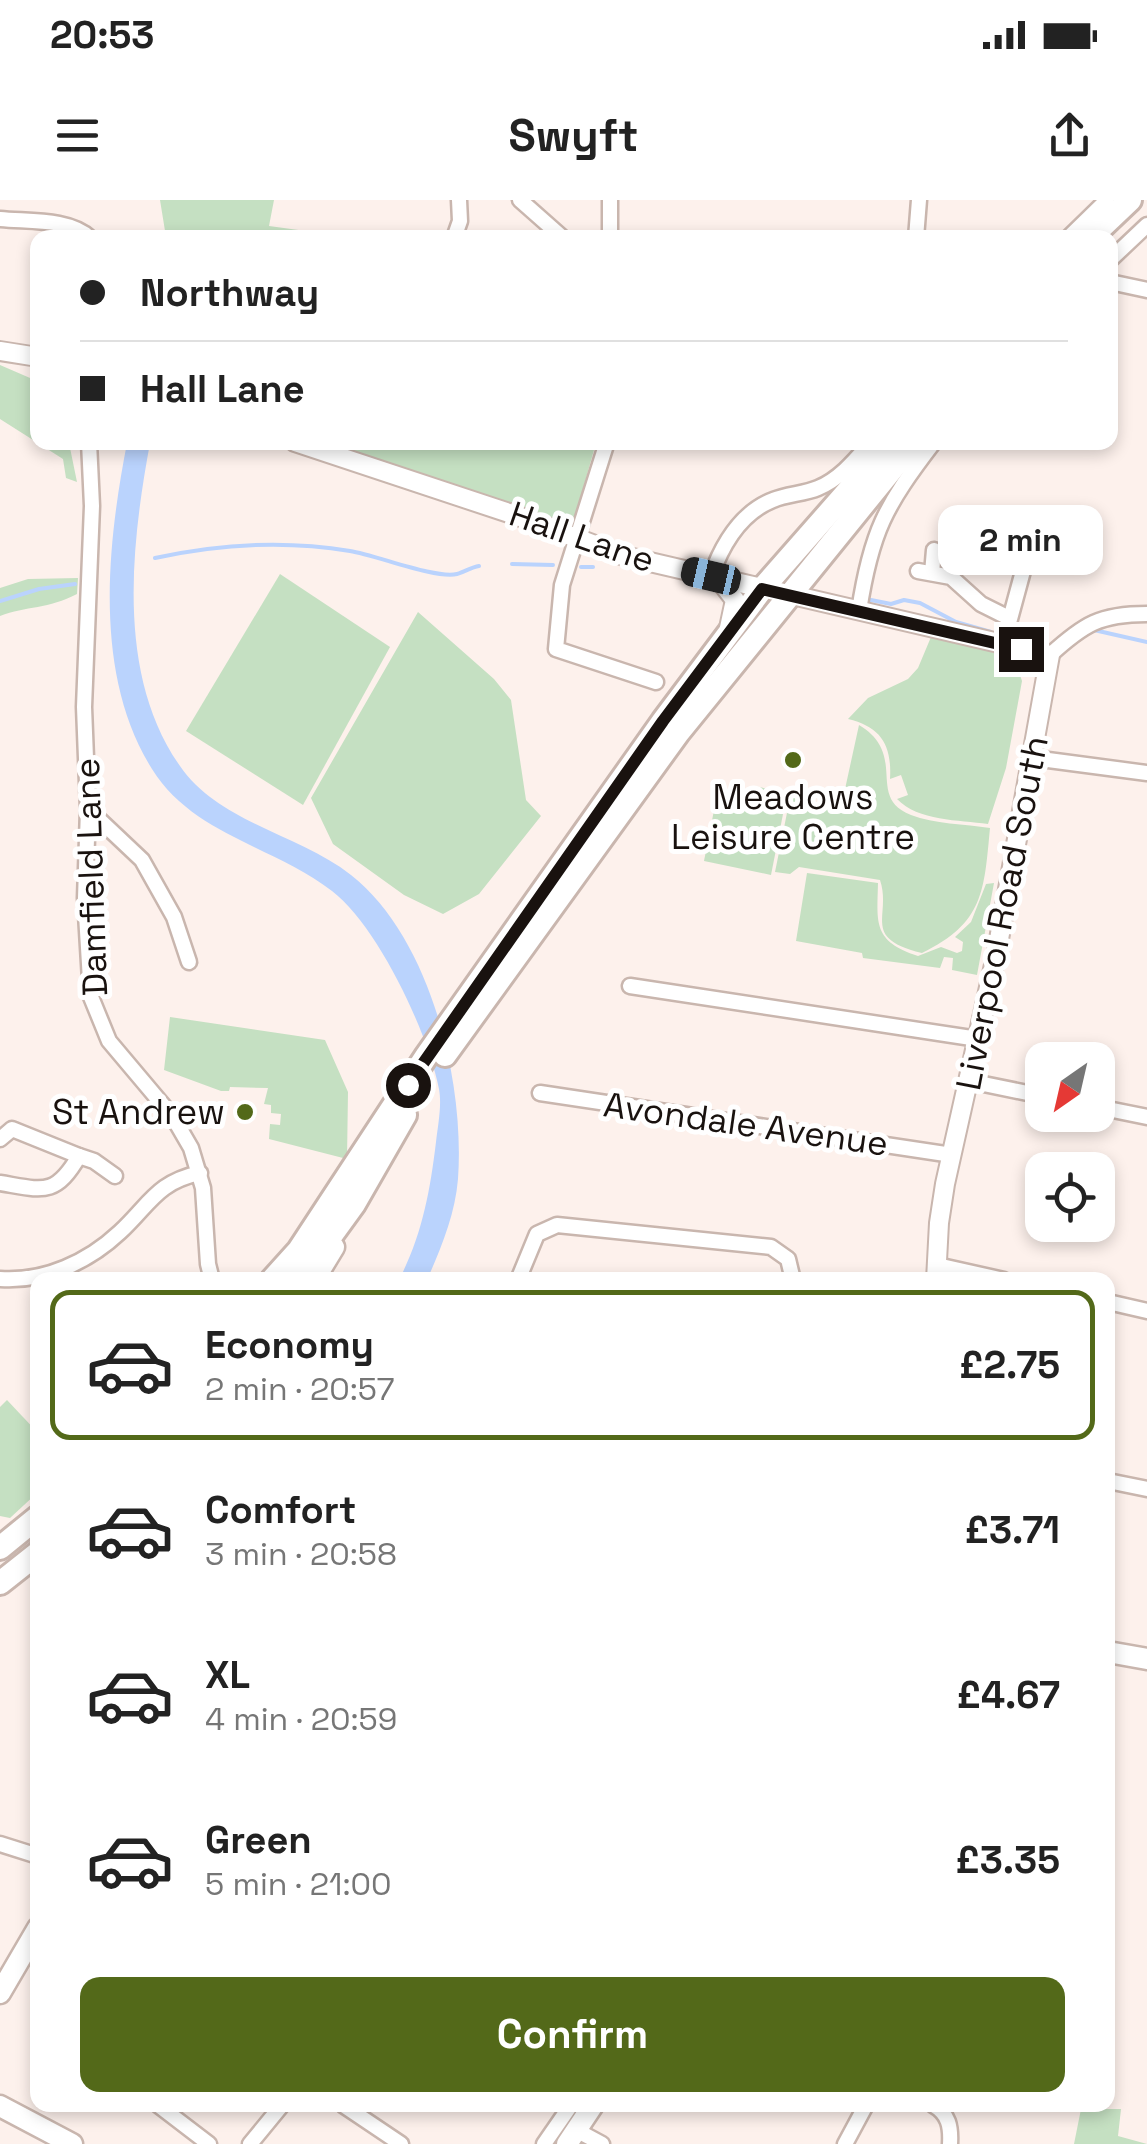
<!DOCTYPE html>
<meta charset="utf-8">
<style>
:root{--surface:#fff;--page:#f6f6f6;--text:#222;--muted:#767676;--line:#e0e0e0;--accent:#536919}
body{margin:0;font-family:"Space Grotesk",sans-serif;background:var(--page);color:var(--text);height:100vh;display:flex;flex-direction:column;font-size:38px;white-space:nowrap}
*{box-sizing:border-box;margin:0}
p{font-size:32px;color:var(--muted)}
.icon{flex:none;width:55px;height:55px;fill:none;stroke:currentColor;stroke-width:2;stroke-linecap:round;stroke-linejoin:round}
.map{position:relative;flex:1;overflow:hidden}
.drawer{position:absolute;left:30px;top:1072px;width:1085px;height:840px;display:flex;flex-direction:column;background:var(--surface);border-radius:20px;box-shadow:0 5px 15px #0003}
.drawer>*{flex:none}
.hud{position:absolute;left:30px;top:30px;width:1088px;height:220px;border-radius:20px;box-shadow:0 5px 15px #0003;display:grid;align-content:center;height:220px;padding:0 50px;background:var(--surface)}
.needle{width:65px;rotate:214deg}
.buttons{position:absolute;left:1025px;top:842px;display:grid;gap:20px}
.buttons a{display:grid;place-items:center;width:90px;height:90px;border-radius:20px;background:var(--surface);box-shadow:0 5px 15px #0003;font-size:50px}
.end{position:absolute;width:45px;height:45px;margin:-22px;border:12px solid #19120f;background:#fff;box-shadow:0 0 0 5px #fff}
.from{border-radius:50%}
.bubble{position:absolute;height:70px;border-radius:20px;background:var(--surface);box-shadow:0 5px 15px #0003;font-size:32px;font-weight:600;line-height:70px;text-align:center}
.car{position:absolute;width:30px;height:60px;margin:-30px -15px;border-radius:12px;box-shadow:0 0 8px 2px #0007;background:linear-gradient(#222 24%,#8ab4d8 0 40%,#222 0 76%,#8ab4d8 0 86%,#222 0)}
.hud b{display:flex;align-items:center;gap:35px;height:95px;font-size:38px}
.hud b+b{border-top:2px solid var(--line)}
.hud i{width:25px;height:25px;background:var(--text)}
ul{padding:18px 0 0;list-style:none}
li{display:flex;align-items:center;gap:30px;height:150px;margin:0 20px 15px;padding:0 30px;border:5px solid transparent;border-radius:20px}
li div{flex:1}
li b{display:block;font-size:38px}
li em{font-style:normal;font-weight:600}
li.on{border-color:var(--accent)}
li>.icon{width:90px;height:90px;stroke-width:1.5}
.action{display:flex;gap:20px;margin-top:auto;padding:20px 50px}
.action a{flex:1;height:115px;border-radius:20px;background:var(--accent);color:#fff;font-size:40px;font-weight:600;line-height:115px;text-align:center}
.status{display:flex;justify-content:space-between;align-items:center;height:70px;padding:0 50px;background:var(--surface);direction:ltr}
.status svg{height:28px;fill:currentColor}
header{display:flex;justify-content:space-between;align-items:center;height:130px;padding:0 50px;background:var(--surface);font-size:45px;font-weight:600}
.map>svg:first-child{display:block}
</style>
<div class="status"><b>20:53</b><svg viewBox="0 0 49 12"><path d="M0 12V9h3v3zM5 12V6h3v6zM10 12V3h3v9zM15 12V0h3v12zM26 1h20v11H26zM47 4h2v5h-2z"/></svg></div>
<header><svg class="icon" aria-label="menu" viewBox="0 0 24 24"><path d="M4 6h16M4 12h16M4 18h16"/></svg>Swyft<svg class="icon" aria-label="share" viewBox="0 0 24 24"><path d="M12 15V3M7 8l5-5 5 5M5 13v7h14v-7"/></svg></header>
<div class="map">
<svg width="1147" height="1944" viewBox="0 0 1147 1944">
<rect width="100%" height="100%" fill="#fdf1ec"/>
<g fill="#c5e0c2">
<polygon points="160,0 274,0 269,26 350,37 166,37"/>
<polygon points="0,165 37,181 38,242 69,243 77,282 66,278 63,259 0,219"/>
<polygon points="313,243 596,243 575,317 561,326"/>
<polygon points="280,374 390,447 303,605 186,531"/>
<path d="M78,378L77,394C49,409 26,406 0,416V388L28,379Z"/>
<polygon points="418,412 494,479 511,500 526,600 541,616 479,694 443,714 404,695 333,644 311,598"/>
<path d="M931,437L1023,459L1027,465L1019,472L1022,481L1006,568L988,624C959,620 918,621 897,599L908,595L901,575L890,579C892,545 881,527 848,519L868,498L908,479L918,468Z"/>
<path d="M859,525C909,555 865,597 911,615C934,624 965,624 990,628C984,691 984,723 922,753C860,738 892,716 880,680L799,667L790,674L775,672L788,608L752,600L754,586L803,596L802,604L840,612Z"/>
<polygon points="717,595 784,609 771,675 704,661"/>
<path d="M807,673L878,683C877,724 873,741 918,756L941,747L957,753L962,751L963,742L955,737L971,722L986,684L994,683L977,775L952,770L953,758L944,757L940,768L863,758L862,753L796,741Z"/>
<polygon points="170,817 325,840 348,892 347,959 269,939 270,924 280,925 281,914 271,913 271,905 264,904 268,888 230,887 229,891 221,891 164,870"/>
<polygon points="7,1200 38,1233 37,1293 10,1318 0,1316 0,1207"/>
<polygon points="1081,1909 1121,1909 1118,1936 1147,1944 1074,1944"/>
</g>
<path fill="#bad3fd" d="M127,243H150C131,346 116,475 180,566C219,623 299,634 351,675C431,738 465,882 458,979C455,1015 441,1048 427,1080H399C422,1035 430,992 436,942C438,925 442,905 439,889C428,833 378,726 332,691C274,646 193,635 152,569C93,475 107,346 127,243Z"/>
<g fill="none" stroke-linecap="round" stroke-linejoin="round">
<g stroke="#bad3fd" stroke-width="4">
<path d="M155,358C219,344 285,340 350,351C376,355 435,379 457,374C465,372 471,367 479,366"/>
<polyline points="512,364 553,365"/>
<polyline points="581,367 593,367"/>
<polyline points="866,399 891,404 904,400 920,403 956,422 991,432"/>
<polyline points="0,401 39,389 75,384"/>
<polyline points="1094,430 1147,442"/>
</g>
<g stroke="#c9b6ae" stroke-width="19">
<g id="minor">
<polyline points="520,0 563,38"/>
<path d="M0,19C27,22 69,18 90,38"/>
<polyline points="454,38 460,21 459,0"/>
<polyline points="610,38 610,0"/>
<polyline points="916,38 919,0"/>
<polyline points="1068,38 1107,0"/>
<polyline points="1110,60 1147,25"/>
<polyline points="1110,82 1147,90"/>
<polyline points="89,242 92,306 84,507 88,609 85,698 91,797 109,841 173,917 191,948 203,988 208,1064 212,1080"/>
<polyline points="607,242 562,385 556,449 656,482"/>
<polyline points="918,371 951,377 981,404 1009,418"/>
<polyline points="932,373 934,350"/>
<path d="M711,376C722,345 740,313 773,300C787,294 804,294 818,288C840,279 856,259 871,242"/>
<path d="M859,411C871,332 885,306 934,242"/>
<polyline points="1003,445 1026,360 1052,331"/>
<path d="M1050,455C1084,424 1100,414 1147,414"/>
<polyline points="1033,558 1147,573"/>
<polyline points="88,609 142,660 174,717 189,762"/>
<polyline points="630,786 978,839"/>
<polyline points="969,881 1042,896"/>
<polyline points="540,893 952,955"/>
<polyline points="1098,907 1147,917"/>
<path d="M0,939L12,929L79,956C55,997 43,990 0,983"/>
<polyline points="79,956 94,961 115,976"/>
<polyline points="937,1065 1004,1080"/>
<path d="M0,1079C45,1082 88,1062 120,1032C150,1004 157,982 200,973"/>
<polyline points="518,1080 537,1034 557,1025 771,1047 788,1059 793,1080"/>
<polyline points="1108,1102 1147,1111"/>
<polyline points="1108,1281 1147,1289"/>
<polyline points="0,1644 38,1656"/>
<polyline points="158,1905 209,1944"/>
<polyline points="343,1905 401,1944"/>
<path d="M933,1905C949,1914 951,1927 950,1944"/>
<polyline points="576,1930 602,1944"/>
<polyline points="250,1944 282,1905"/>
<polyline points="544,1944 571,1905"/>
<polyline points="845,1944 866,1905"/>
</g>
</g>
<g stroke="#c9b6ae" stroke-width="22">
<g id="tertiary">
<polyline points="0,151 38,157"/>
<polyline points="295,242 518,316 624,356 1050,455 996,756 945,984 939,1023 936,1080"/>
<polyline points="718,378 735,400 729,428"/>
</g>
</g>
<g stroke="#c9b6ae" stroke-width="25">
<g id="secondary">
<polyline points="1108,1452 1147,1459"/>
<polyline points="0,1906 72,1944"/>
<polyline points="567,1944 593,1905"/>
</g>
</g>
<g stroke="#c9b6ae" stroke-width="25">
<g id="primary">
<polyline points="314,1080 334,1047"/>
<polyline points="0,1793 38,1728"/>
</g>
</g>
<g stroke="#c9b6ae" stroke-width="28">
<g id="trunk">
<polyline points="1090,38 1130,0"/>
<polyline points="445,855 678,533 914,242"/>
<polyline points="272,1080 299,1050 427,855 663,521 762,389 891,242"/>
<polyline points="299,1080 354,1004 405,915"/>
<polyline points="0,1348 38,1317"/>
<polyline points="0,1383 38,1353"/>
</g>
</g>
<use href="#minor" stroke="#fff" stroke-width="14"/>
<use href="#tertiary" stroke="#fff" stroke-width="18"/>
<use href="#secondary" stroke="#fff" stroke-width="20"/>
<use href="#primary" stroke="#fff" stroke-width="20"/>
<use href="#trunk" stroke="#fff" stroke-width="22"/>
</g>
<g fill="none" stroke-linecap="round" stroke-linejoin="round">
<polyline stroke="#19120f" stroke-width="12" points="408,885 663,521 762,389 1021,449"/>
</g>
<g fill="#536919" stroke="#fff" stroke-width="4">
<circle cx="793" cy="560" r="10"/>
<circle cx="245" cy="912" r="10"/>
</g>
<g text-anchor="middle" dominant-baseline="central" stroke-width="10" stroke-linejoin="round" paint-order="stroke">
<g font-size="35" fill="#19120f" stroke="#fff">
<text transform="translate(582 337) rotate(19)">Hall Lane</text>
<text transform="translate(91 677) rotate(-92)">Damfield Lane</text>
<text transform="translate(1002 713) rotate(-79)">Liverpool Road South</text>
<text transform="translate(746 924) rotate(8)">Avondale Avenue</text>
</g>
<g font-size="35" fill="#19120f" stroke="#fff">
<text x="793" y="597">Meadows<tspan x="793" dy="40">Leisure Centre</tspan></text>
<text x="225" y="912" text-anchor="end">St Andrew</text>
</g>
</g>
</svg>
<div class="buttons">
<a><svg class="needle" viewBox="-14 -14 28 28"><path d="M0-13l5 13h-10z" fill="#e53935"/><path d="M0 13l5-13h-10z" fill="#767676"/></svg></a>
<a><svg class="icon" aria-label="locate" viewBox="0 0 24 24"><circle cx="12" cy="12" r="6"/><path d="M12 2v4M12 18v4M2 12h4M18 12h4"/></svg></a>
</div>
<i class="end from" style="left:408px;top:885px"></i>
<i class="end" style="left:1021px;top:449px"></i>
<div class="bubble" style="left:938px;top:305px;width:165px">2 min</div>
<i class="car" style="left:711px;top:376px;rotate:283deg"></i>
<div class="hud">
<b><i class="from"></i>Northway</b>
<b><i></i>Hall Lane</b>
</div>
<section class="drawer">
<ul>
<li class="on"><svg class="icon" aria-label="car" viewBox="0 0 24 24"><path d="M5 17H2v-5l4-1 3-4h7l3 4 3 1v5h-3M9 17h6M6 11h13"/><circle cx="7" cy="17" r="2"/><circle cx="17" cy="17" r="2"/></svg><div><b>Economy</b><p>2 min · 20:57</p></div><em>£2.75</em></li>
<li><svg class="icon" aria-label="car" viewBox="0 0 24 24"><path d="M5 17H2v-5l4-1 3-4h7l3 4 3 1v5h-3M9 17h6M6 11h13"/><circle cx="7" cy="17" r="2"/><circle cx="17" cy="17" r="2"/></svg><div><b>Comfort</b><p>3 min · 20:58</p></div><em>£3.71</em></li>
<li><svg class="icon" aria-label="car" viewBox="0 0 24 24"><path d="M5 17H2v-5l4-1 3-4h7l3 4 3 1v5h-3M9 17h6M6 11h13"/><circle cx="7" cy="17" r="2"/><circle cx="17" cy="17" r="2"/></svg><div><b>XL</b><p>4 min · 20:59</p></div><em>£4.67</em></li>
<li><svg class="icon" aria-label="car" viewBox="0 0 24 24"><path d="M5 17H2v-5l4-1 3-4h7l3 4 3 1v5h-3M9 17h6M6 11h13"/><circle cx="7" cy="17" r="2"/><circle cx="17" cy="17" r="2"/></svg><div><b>Green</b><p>5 min · 21:00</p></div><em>£3.35</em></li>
</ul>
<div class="action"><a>Confirm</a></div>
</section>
</div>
